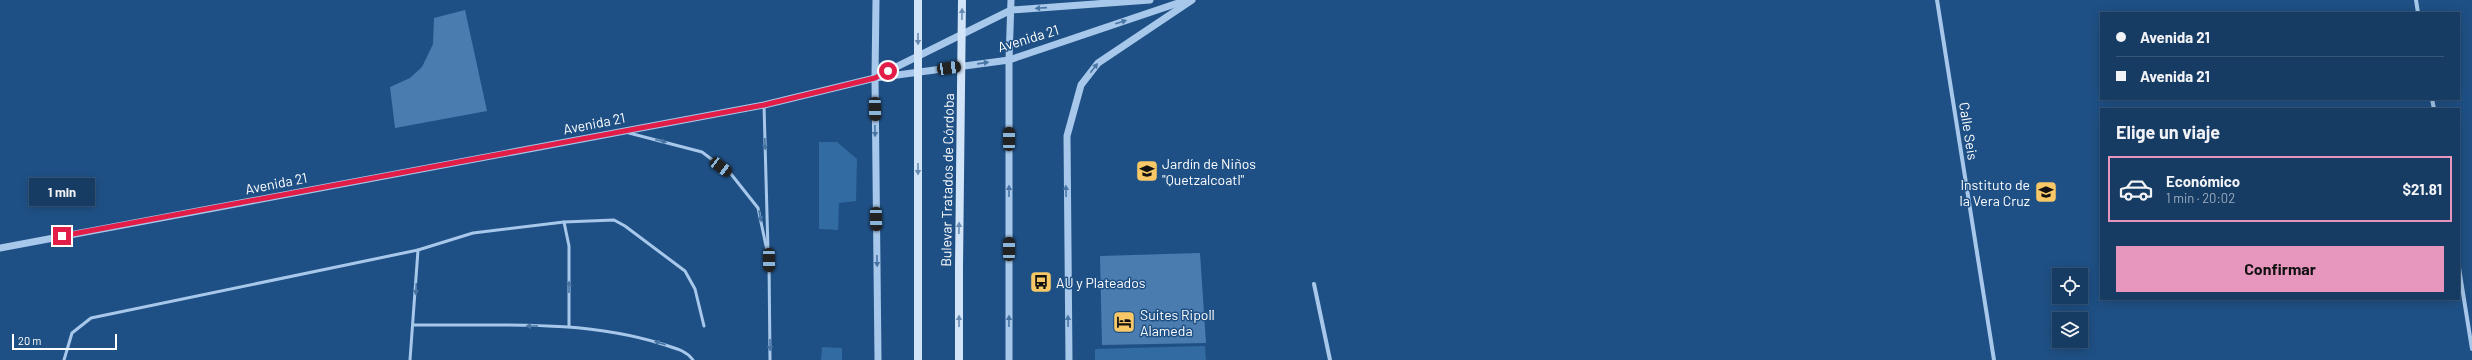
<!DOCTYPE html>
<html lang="es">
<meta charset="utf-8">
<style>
:root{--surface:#173c64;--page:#24476d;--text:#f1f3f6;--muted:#9eadbf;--line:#365678;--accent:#e797bd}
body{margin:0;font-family:Barlow,sans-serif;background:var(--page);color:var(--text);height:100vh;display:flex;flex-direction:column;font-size:15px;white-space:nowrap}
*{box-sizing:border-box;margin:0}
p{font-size:13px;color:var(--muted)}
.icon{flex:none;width:22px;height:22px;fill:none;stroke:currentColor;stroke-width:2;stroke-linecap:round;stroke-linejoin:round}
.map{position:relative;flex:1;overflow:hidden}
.details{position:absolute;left:2100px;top:108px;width:360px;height:192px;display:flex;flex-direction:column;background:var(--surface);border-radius:0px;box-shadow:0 2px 10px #0003,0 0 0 1px var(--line)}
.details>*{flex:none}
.hud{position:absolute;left:2100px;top:12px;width:360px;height:88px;border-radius:0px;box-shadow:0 2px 10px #0003,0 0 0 1px var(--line);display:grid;align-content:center;height:88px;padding:0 16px;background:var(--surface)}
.buttons{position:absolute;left:2052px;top:268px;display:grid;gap:8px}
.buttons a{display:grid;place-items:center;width:36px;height:36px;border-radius:0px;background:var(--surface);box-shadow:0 2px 10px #0003,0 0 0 1px var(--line);font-size:20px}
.scale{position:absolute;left:12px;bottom:10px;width:105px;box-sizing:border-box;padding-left:4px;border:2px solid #fff;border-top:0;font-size:11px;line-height:14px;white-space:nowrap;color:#fff;-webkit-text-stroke:3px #1f5085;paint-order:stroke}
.end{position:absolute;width:18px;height:18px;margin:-9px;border:5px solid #e11d48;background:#fff;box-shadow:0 0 0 2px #fff}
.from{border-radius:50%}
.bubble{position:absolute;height:28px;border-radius:0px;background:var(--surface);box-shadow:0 2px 10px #0003,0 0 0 1px var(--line);font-size:13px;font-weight:700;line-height:28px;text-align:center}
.car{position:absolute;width:12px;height:24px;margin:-12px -6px;border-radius:5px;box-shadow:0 0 3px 1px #0007;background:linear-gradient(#222 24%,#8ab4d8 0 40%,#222 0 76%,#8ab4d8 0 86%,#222 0)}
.hud b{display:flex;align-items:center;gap:14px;height:38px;font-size:15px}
.hud b+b{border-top:1px solid var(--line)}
.hud i{width:10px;height:10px;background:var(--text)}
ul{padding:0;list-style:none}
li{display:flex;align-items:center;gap:12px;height:66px;margin:0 8px 6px;padding:0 8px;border:2px solid transparent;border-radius:0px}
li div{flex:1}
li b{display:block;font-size:15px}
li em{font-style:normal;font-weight:700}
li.on{border-color:var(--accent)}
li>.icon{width:36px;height:36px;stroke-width:1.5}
h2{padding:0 16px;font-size:18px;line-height:48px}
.primary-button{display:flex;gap:8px;margin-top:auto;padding:8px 16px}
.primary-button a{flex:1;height:46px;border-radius:0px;background:var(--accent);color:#111;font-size:16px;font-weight:700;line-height:46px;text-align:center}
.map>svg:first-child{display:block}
</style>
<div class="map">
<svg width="2472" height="360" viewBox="0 0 2472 360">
<rect width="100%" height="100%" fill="#1f5085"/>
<g fill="#326aa2">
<polygon points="819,142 837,142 857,159 856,201 839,203 838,230 819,229"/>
<polygon points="1205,346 1206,360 1095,360 1095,349"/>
<polygon points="822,347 842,348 842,360 821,360"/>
</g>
<g fill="#4b7cb0">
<polygon points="465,10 487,111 395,128 390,87 410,78 422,67 433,44 434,18"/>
<polygon points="1200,253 1206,343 1102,345 1100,256"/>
</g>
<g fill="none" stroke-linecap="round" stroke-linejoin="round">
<g stroke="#a7c8ea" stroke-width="3">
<polyline points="764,105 768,251"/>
<polyline points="629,133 702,152 731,174 758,208 769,260 770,360"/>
<polyline points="564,222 569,246 569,326"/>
<path d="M414,325C497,326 582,319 662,344C674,348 686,350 693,360"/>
<polyline points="64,360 72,333 91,318 418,250 473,233 564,222 614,220 625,226 685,271 695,289 704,326"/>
<polyline points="410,360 418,250"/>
</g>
<g stroke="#a7c8ea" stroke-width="4">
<polyline points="1937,0 1994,360"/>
<polyline points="2416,0 2418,13"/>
<polyline points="2432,99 2434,109"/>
<polyline points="2459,268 2472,349"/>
<polyline points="1314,284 1330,360"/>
</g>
<g stroke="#a7c8ea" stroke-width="7">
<polyline points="876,0 875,78 878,360"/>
<polyline points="880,75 1011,10 1150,0"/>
<polyline points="0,248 764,105 875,78 1009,60 1187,0"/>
<polyline points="1009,360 1009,60 1011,0"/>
<polyline points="1069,360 1067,136 1081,85 1098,63 1192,0"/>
</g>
<g stroke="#d2e4f8" stroke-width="8">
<polyline points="959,267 959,360"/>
<polyline points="918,270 918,360"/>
</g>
<g stroke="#d2e4f8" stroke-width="8">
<polyline points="959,267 962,0"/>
<polyline points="918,270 918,0"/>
</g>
</g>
<defs><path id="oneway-solid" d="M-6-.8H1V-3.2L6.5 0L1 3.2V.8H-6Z"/></defs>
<g fill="#4874a3">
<use href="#oneway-solid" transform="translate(1041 8) rotate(176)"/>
<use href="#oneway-solid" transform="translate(1121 22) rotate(-18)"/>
<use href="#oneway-solid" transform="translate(983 63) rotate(-8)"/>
<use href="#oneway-solid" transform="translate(1094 68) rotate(-52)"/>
<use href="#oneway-solid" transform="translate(875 131) rotate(89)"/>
<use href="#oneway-solid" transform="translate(661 141) rotate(15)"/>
<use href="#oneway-solid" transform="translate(765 144) rotate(88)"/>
<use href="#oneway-solid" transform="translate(1009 191) rotate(-90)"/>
<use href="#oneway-solid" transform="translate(1066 191) rotate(-91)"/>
<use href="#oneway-solid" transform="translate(760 216) rotate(79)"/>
<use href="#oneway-solid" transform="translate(877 261) rotate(89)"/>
<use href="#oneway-solid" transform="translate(569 287) rotate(-90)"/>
<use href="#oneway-solid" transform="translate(416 289) rotate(93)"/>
<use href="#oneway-solid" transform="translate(1009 321) rotate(-90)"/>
<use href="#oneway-solid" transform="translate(1068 321) rotate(-91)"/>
<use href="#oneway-solid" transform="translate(532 326) rotate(-180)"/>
<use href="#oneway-solid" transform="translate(660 343) rotate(-162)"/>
<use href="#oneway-solid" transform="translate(770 345) rotate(89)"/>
</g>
<g fill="#678bb3">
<use href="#oneway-solid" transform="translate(962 14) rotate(-89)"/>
<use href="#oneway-solid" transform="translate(918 39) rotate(90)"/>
<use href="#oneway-solid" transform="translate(918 169) rotate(90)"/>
<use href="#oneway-solid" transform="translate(959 228) rotate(-89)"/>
<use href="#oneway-solid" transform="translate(959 321) rotate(-90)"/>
</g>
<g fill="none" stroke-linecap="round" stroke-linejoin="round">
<polyline stroke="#e11d48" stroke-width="5" points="62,236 764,105 875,78 888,71"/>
</g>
<defs>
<g id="school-square" transform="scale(1.15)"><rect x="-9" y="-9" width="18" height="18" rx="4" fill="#f8c866" stroke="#1f5085"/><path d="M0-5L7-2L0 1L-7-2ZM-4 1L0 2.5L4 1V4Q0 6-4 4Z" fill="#111"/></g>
<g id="bus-square" transform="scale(1.15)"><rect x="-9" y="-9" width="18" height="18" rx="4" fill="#f8c866" stroke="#1f5085"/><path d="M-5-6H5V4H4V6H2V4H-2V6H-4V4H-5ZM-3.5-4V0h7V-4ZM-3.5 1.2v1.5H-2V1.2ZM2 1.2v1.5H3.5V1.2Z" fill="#111"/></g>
<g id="hotel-square" transform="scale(1.15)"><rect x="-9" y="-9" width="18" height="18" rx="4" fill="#f8c866" stroke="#1f5085"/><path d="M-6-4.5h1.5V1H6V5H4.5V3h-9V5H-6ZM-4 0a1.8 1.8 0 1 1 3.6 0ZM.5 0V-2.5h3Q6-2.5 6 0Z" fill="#111"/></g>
</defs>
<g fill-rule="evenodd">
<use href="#school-square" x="1147" y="171"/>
<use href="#school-square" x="2046" y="192"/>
<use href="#bus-square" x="1041" y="282"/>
<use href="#hotel-square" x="1124" y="322"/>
</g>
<g text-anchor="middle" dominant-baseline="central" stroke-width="3" stroke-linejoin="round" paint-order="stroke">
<g font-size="14" fill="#fff" stroke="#1f5085">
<text transform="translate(1028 38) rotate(-17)">Avenida 21</text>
<text transform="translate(594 123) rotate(-11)">Avenida 21</text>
<text transform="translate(1969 131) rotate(81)">Calle Seis</text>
<text transform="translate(947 180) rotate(-89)">Bulevar Tratados de Córdoba</text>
<text transform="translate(276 183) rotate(-11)">Avenida 21</text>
</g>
<g font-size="14" fill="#fff" stroke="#1f5085" text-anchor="start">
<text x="1162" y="163">Jardín de Niños<tspan x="1162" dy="16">"Quetzalcoatl"</tspan></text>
<text x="2030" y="184" text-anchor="end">Instituto de<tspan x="2030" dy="16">la Vera Cruz</tspan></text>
<text x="1056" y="282">AU y Plateados</text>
<text x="1140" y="314">Suites Ripoll<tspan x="1140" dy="16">Alameda</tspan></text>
</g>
</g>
</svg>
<div class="buttons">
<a><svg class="icon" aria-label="locate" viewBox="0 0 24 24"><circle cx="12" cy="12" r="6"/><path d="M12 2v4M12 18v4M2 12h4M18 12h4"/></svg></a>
<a><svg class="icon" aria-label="layers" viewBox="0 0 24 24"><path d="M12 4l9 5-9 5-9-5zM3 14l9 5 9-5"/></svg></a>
</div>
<div class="scale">20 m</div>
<i class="end from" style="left:888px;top:71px"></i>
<i class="end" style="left:62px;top:236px"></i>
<div class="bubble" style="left:29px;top:178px;width:66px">1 min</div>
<i class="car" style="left:949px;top:68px;rotate:82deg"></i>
<i class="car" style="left:875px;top:109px;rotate:179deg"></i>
<i class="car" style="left:1009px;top:139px;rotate:0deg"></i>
<i class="car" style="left:721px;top:167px;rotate:127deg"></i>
<i class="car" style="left:876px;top:219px;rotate:179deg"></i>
<i class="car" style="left:1009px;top:249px;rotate:0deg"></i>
<i class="car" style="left:769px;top:260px;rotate:179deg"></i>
<div class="hud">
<b><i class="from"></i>Avenida 21</b>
<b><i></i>Avenida 21</b>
</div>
<section class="details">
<h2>Elige un viaje</h2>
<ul>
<li class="on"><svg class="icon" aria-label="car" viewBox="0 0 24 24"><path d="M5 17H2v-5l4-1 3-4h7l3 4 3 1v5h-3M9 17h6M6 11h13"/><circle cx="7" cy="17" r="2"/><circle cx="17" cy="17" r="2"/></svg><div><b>Económico</b><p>1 min · 20:02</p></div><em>$21.81</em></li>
</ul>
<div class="primary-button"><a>Confirmar</a></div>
</section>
</div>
